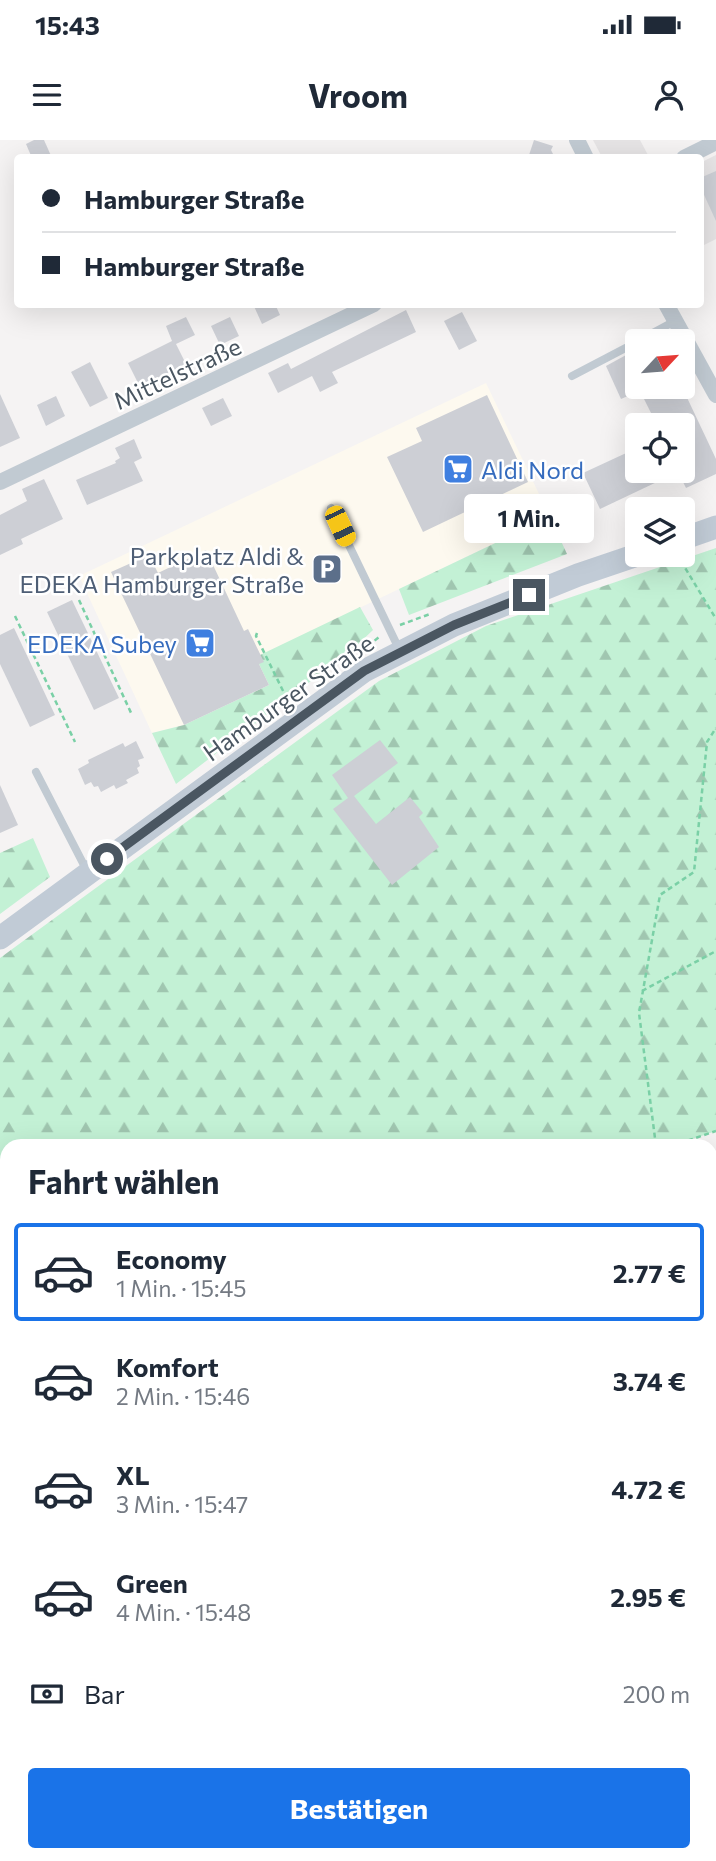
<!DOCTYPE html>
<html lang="de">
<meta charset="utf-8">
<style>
:root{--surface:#fff;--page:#f2f2f3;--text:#1f2937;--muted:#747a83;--line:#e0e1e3;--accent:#1a73e8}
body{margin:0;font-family:Commissioner,sans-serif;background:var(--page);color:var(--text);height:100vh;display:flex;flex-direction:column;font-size:26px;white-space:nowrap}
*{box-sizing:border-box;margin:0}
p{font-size:23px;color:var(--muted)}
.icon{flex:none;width:38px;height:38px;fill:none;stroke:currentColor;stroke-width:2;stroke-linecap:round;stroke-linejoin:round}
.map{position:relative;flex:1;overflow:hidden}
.side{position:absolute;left:0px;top:999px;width:718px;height:723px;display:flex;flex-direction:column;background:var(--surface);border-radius:21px 21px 0 0;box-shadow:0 7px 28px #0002}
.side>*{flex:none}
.hud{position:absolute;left:14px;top:14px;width:690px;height:154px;border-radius:7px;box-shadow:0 7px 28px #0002;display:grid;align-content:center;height:154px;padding:0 28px;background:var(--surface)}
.needle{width:46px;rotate:64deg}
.controls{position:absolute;left:625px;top:189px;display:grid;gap:14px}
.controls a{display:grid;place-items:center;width:70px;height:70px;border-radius:7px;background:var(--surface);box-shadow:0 7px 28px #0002;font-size:35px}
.end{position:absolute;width:32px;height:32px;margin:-16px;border:9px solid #4a5661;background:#fff;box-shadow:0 0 0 4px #fff}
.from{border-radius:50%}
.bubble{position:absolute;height:49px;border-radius:7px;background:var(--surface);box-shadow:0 7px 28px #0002;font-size:23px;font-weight:700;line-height:49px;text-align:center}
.car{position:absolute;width:21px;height:42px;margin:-21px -10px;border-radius:9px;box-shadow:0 0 5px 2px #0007;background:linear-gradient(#f5c518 24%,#345 0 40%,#f5c518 0 76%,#345 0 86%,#f5c518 0)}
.hud b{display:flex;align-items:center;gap:24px;height:66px;font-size:26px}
.hud b+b{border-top:2px solid var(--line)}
.hud i{width:18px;height:18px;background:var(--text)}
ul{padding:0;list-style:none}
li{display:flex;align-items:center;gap:21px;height:98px;margin:0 14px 10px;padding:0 14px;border:4px solid transparent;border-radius:7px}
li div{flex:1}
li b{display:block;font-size:26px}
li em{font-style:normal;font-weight:700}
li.selected{border-color:var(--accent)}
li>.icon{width:63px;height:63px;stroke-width:1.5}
h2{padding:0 28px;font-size:32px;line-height:84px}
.pay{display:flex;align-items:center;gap:18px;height:77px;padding:0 28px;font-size:26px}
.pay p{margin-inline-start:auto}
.primary-button{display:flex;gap:14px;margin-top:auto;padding:14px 28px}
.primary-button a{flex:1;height:80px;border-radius:7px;background:var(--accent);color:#fff;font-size:28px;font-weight:700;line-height:80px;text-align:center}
.status{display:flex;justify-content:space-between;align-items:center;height:49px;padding:0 35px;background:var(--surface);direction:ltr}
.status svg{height:19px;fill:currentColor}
header{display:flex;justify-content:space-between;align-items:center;height:91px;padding:0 28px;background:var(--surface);font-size:32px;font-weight:700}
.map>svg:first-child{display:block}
</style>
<div class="status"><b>15:43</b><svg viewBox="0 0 49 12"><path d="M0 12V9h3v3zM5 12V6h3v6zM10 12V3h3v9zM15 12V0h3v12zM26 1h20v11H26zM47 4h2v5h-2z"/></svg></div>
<header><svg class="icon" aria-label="menu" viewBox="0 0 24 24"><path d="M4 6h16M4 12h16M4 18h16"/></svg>Vroom<svg class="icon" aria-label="person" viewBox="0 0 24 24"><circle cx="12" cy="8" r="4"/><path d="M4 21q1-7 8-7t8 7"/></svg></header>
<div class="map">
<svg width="716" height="1721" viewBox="0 0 716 1721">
<defs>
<pattern id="forest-firs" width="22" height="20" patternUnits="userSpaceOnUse" patternTransform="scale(1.75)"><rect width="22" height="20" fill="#c3f1d5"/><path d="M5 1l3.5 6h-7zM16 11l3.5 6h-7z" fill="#a0c6b0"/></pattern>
<pattern id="park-dots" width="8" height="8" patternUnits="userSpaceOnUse" patternTransform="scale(1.75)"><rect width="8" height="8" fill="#c3f1d5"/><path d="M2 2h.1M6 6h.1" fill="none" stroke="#a0c6b0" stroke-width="1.8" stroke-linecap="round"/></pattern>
</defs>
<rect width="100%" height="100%" fill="#f5f3f3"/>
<polygon fill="#fdf9ef" points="486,243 550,377 261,515 260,524 269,545 184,585 152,593 79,436"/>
<g fill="#e6e4e5">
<polygon points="593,0 640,0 649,17 602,17"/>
<polygon points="716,15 716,99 700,107 700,23"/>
<polygon points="716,1286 716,1721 530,1721 527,1715 710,1715 710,1289"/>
</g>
<g fill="url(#forest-firs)">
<polygon points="550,377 567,414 409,475 399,449"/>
<polygon points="716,408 716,991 672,1006 7,1006 7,1175 0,1179 0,818 379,541 486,486"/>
<polygon points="360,467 373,490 353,509 176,644 152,593 184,585 269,545 259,524 260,515"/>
<polygon points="33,698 50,737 0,774 0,713"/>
<polygon points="0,1258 7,1270 7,1319 0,1307"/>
</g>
<polygon fill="url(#park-dots)" points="716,1192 716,1286 711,1289 711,1195"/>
<g fill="#cdcfd5">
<polygon points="34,0 44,0 52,18 32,18 26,4"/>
<polygon points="534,0 553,6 551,10 555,18 528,18"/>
<polygon points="716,31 716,81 700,46 700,38"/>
<polygon points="253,164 275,164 280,175 262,184"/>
<polygon points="406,170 416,192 332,232 338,243 320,252 312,236 278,253 268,233 288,223 291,229"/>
<polygon points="462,172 477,201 459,210 444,181"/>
<polygon points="186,177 195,195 176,204 186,224 140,247 128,223 172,201 166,186"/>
<polygon points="230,177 239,196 220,205 211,186"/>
<polygon points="637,209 637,252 621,259 606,226"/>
<polygon points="90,222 108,258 90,267 71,232"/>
<polygon points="638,247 682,247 716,319 716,334 686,348 678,332 600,369 583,333 637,308 637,331 682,331 682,285 657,285"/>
<polygon points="0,254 20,298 0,307"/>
<polygon points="487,255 528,342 423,392 387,317 422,301 416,288"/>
<polygon points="56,256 65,276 46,286 37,265"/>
<polygon points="223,258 232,276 211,286 202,268"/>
<polygon points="134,299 142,318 134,322 143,341 87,365 76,340 116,323 115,321 120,318 115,308"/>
<polygon points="44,339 63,379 21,399 23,404 0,415 0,375 27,361 22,349"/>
<polygon points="206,410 244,491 248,489 264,522 259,524 269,545 184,585 111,432 149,415 158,433"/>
<polygon points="72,460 119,558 94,570 47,472"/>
<polygon points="14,488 55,575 30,587 0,524 0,495"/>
<polygon points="380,600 398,623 354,656 376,684 410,657 423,673 419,677 439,707 392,745 333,669 348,658 332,635"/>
<polygon points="136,601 144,618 138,620 140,626 137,628 139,633 126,640 128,643 116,649 114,645 101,652 98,646 94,647 91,642 85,645 78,629 89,623 88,620 123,603 125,607"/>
<polygon points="0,645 18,685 0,693"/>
</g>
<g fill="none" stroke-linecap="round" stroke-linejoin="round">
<g stroke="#7ad0a6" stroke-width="2.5" stroke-dasharray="5 3.5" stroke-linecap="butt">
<polyline points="681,421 716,479"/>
<polyline points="79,460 132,575"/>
<polyline points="15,476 75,602"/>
<polyline points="400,485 430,474"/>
<polyline points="257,493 256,496 288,561"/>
<polyline points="368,506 379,497"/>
<polyline points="642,851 716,811"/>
<polyline points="656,1006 639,873 660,755 694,732 707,602 716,588"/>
<polyline points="672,1006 716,991"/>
<polyline points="0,1032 7,1033"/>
<polyline points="0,1066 7,1061"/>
<polyline points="710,1195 716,1192"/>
<polyline points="0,1268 7,1280"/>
<polyline points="0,1387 7,1381"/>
<polyline points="0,1525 7,1520"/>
<polyline points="0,1683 7,1678"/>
<polyline points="252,1715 256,1721"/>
<polyline points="649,1715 653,1721"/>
<polyline points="116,1721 124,1715"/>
</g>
<g stroke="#c1cad2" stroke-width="8">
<polyline points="638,201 675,181"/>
<polyline points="572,236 637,202"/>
<polyline points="331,368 400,511"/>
<polyline points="36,632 87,731"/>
</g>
<g stroke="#c1cad2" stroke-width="16">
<polyline points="577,0 586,18"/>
<polyline points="684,18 716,2"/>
<polyline points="666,164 716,255"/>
<polyline points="0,342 374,164"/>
<polyline points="0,1634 7,1643"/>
<polyline points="710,1682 716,1681"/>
<polyline points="67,1715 71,1721"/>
<polyline points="431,1715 433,1721"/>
<polyline points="586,1721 606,1715"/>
</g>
<g stroke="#c1cbd6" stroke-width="23">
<polyline points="682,399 716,387"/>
<polyline points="0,798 364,531 454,485 578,435 637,415"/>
</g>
</g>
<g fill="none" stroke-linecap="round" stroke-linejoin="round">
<polyline stroke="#4a5661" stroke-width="9" points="107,719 364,531 454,485 529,455"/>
</g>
<defs>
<g id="supermarket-square" transform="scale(1.575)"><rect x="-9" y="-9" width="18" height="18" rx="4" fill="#3f7fe0" stroke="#fff"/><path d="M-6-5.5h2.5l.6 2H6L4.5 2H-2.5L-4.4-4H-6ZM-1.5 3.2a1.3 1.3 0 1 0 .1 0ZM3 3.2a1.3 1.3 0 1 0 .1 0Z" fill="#fff"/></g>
<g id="parking-square" transform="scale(1.575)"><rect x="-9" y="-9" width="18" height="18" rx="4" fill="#5c6f8a" stroke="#fff"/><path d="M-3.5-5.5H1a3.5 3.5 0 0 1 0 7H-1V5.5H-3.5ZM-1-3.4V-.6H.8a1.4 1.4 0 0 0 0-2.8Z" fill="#fff"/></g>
</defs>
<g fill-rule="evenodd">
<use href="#supermarket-square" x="458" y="329"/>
<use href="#parking-square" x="327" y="429"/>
<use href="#supermarket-square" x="200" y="503"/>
</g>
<g text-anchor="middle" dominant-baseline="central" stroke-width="5" stroke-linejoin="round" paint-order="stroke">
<g font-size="24" fill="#4a5661" stroke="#fff">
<text transform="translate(177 233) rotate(-25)">Mittelstraße</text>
<text transform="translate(288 557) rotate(-35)">Hamburger Straße</text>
</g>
<g font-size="24" fill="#366cbe" stroke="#fff" text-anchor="start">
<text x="481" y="329">Aldi Nord</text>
<text x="177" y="503" text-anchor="end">EDEKA Subey</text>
</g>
<g font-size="24" fill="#4e5e75" stroke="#fff" text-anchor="end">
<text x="304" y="415">Parkplatz Aldi &amp;<tspan x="304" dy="28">EDEKA Hamburger Straße</tspan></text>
</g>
</g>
</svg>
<div class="controls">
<a><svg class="needle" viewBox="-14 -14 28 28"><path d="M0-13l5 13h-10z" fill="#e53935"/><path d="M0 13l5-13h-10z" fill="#747a83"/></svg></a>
<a><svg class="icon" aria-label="locate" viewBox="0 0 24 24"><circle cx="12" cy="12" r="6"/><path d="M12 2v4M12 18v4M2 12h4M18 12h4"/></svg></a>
<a><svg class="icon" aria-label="layers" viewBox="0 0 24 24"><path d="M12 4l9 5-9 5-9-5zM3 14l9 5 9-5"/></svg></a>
</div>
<i class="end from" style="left:107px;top:719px"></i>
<i class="end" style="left:529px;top:455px"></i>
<div class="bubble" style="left:464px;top:354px;width:130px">1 Min.</div>
<i class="car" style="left:340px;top:386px;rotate:155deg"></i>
<div class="hud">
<b><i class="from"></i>Hamburger Straße</b>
<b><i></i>Hamburger Straße</b>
</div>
<section class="side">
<h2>Fahrt wählen</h2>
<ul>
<li class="selected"><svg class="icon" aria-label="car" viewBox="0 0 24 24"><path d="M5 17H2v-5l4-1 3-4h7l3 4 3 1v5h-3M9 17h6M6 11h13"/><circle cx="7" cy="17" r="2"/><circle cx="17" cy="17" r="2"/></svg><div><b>Economy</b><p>1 Min. · 15:45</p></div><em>2.77 €</em></li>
<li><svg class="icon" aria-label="car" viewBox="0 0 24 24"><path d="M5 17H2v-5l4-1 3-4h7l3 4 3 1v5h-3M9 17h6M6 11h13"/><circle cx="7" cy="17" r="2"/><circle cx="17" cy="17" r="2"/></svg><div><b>Komfort</b><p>2 Min. · 15:46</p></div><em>3.74 €</em></li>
<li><svg class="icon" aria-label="car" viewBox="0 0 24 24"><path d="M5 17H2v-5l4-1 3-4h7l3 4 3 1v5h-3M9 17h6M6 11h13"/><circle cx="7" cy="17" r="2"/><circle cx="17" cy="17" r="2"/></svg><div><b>XL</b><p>3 Min. · 15:47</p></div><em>4.72 €</em></li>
<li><svg class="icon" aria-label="car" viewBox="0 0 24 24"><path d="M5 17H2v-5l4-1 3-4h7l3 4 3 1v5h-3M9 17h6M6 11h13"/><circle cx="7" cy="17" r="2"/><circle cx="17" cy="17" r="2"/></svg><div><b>Green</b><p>4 Min. · 15:48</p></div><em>2.95 €</em></li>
</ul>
<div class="pay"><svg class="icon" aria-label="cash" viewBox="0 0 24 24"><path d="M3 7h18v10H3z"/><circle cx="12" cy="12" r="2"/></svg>Bar<p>200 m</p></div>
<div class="primary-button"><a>Bestätigen</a></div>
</section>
</div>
